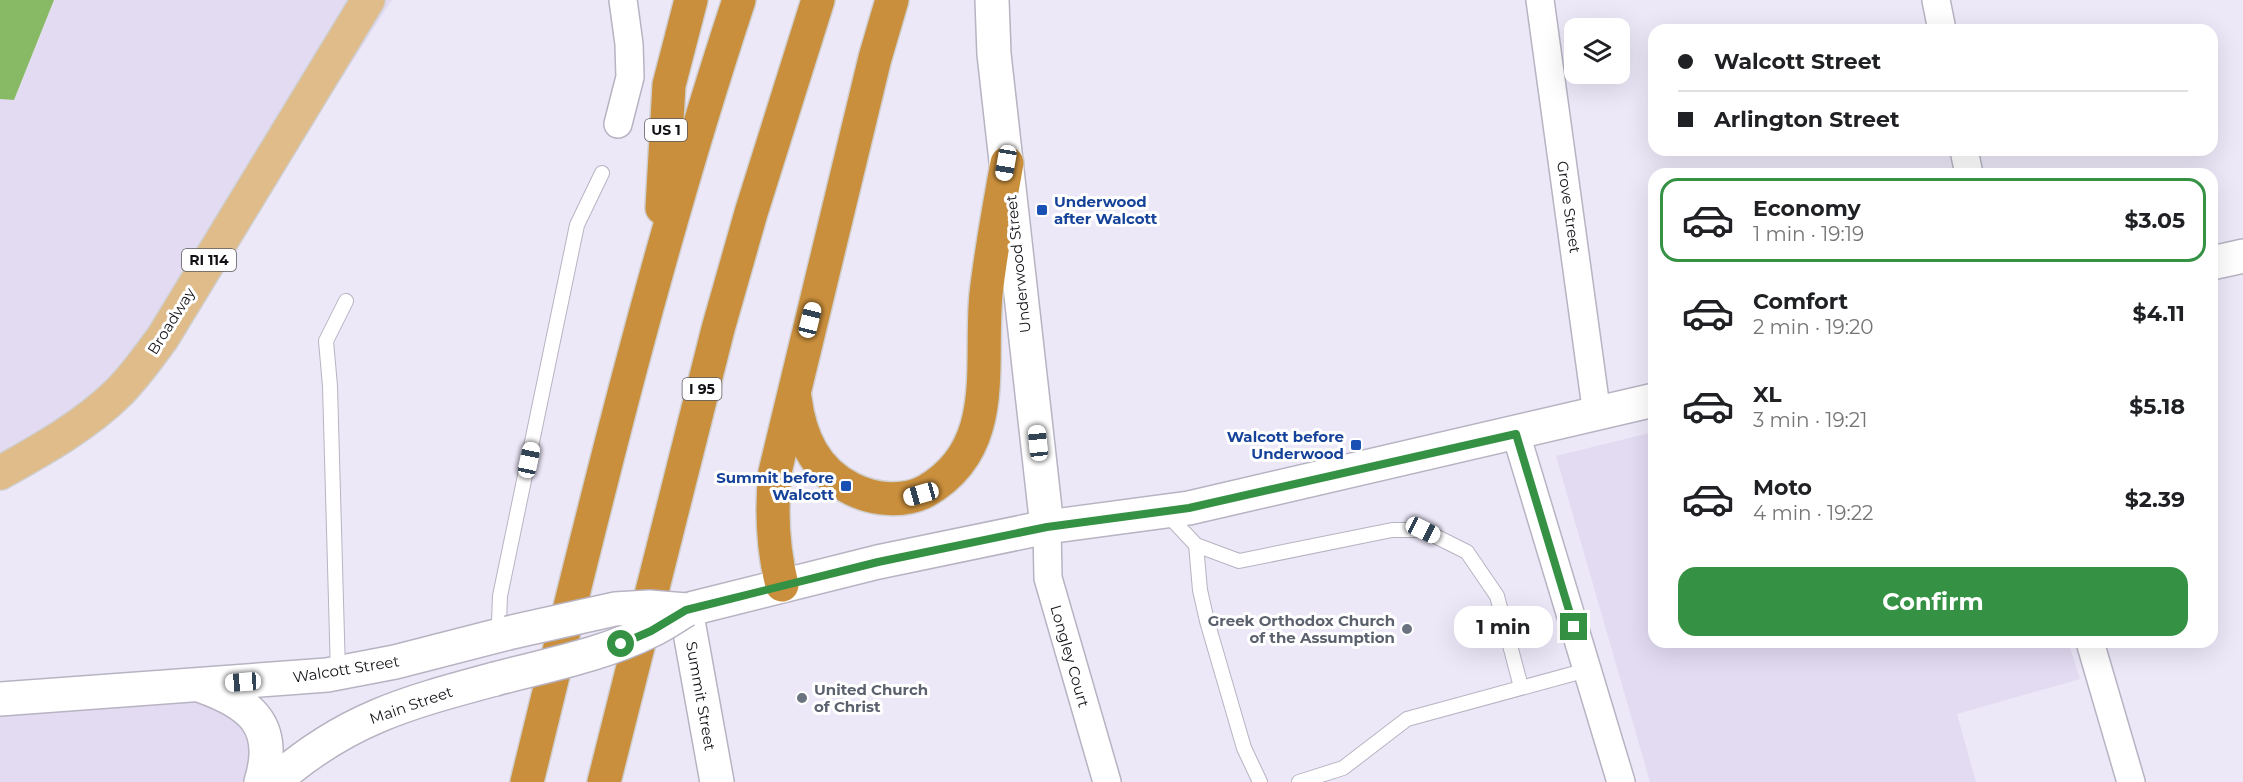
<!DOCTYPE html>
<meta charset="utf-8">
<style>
:root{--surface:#fff;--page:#f2f2f2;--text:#202124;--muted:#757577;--line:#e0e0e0;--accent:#359244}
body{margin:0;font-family:Montserrat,sans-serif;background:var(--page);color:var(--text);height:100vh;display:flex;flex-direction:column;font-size:22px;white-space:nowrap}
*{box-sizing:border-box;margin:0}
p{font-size:20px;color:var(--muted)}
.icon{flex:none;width:33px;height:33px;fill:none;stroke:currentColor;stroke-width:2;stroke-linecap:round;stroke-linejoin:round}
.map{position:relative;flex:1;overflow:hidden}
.details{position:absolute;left:1648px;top:168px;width:570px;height:480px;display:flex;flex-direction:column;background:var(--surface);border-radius:18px;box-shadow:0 6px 24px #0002}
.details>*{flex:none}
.banner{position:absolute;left:1648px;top:24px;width:570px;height:132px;border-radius:18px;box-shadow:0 6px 24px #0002;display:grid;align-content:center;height:132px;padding:0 30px;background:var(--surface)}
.fabs{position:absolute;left:1564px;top:18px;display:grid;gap:12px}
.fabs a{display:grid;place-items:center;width:66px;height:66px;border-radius:12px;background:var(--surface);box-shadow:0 6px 24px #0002;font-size:30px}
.end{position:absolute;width:27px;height:27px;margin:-14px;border:8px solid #359244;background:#fff;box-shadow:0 0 0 3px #fff}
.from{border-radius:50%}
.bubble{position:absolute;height:42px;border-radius:18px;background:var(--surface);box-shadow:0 6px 24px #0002;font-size:20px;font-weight:700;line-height:42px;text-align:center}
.car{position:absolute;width:18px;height:36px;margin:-18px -9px;border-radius:8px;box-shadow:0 0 4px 2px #0007;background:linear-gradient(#fff 24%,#345 0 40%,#fff 0 76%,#345 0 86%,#fff 0)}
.banner b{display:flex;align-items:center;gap:21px;height:57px;font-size:22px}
.banner b+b{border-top:2px solid var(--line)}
.banner i{width:15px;height:15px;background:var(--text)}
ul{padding:10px 0 0;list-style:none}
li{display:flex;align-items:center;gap:18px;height:84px;margin:0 12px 9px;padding:0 18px;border:3px solid transparent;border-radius:18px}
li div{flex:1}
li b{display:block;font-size:22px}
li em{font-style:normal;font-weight:700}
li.on{border-color:var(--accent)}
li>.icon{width:54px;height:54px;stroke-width:1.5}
.cta{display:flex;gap:12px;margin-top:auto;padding:12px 30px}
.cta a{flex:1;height:69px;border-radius:18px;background:var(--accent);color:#fff;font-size:24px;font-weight:700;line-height:69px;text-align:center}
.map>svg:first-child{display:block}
</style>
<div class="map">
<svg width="2243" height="782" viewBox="0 0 2243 782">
<rect width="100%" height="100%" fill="#ede8f8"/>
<g fill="#e2dbf2">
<polygon points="54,0 392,0 284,168 281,178 272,186 154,367 0,481 0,99 14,100"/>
<polygon points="1654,432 1654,642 2068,642 2080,679 1957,714 1976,782 1650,782 1556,456"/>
<polygon points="216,700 226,705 261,749 265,782 0,782 0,713"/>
</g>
<polygon fill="#88b964" points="0,0 54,0 14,100 0,99"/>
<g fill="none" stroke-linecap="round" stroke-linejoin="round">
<g stroke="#b8b3c2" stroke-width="16">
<g id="service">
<polyline points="1167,514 1196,545 1239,561 1392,530 1423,530 1467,552 1497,596 1521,687"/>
<polyline points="1196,545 1200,590 1207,621 1244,748 1260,782"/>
<polyline points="503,634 499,622 500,596 577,225 602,173"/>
<polyline points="338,673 330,386 326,341 346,301"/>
<polyline points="1299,782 1343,768 1407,719 1587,670"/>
</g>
</g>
<g stroke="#b8b3c2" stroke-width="30">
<g id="minor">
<polyline points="1540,0 1597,415"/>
<polyline points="1936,0 1942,30"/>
<polyline points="618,124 630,77 629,44 623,0"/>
<polyline points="1964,150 1969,174"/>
<polyline points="1516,434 1621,782"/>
<polyline points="1047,527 1048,578 1107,782"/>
<polyline points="2090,642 2131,782"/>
</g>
</g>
<g stroke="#b8b3c2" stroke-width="36">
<g id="tertiary">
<polyline points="2212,263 2243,256"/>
<polyline points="1047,527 1189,508 1654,400"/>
</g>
</g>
<g stroke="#b8b3c2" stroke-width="36">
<g id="secondary">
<path d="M202,686C252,704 278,726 261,782"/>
<polyline points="0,699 327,675 395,662 508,633"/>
<path d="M274,782C345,719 406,703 495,679"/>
<polyline points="717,782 686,610 878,562 1047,527 994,54 992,0"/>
</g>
</g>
<g stroke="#d0cfd0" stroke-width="36">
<path id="primary" d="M0,473C41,450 86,425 119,392C136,375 149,356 163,337L368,0"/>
</g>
<g stroke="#d0cfd0" stroke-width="36">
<g id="motorway">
<polyline points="662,208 669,85 691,0"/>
<path d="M795,398C800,437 815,471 852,489C874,500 904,503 926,491C1001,448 979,365 986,294C991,250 999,207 1007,163"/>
<path d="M782,585C772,546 771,511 775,472L875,58L892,0"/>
<path d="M527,782C591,520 654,257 739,0"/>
<polyline points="604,782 718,329 751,213 818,0"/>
</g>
</g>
<use href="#service" stroke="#fff" stroke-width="14"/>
<use href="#minor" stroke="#fff" stroke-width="27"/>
<use href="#tertiary" stroke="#fff" stroke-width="33"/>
<use href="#secondary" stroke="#fff" stroke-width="33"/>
<use href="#primary" stroke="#dfbc8a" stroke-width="33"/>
<use href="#motorway" stroke="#ca8f3c" stroke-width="33"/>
<g stroke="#b8b3c2" stroke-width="36" stroke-linecap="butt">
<g id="secondary-bridge">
<polyline points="508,633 615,609 649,607 686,610"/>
<path d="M495,679C547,665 602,655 650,631C663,625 674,617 686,610"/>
</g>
</g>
<use href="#secondary-bridge" stroke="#fff" stroke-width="33"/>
</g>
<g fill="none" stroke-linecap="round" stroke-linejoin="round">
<polyline stroke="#359244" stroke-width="8" points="621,644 651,631 686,610 878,562 1047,527 1189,508 1516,434 1574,627"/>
</g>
<g fill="#1a4fb4" stroke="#fff" stroke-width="2">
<rect x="1036" y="204" width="12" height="12" rx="3"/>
<rect x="1350" y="439" width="12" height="12" rx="3"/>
<rect x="840" y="480" width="12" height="12" rx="3"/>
</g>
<g fill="#6b7280" stroke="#fff" stroke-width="2">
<circle cx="1407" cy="629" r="6"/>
<circle cx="802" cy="698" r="6"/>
</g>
<g text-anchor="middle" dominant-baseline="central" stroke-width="6" stroke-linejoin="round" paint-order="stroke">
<g fill="#fff" stroke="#5a585c" stroke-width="1.5">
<rect x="645" y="119" width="42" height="22" rx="4.5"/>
<rect x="182" y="249" width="54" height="22" rx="4.5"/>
<rect x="682.5" y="378" width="39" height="22" rx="4.5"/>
</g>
<g font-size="14" font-weight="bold" fill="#131116">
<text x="666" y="130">US 1</text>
<text x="209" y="260">RI 114</text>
<text x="702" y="389">I 95</text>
</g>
<g font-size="15" font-weight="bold" fill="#164399" stroke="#fff" text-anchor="end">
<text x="1054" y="201" text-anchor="start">Underwood<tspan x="1054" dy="17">after Walcott</tspan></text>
<text x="1344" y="436">Walcott before<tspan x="1344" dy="17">Underwood</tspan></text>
<text x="834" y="477">Summit before<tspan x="834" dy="17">Walcott</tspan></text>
</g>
<g font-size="15" fill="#131116" stroke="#fff">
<text transform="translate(1569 207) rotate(82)">Grove Street</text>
<text transform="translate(1018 264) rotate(-96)">Underwood Street</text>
<text transform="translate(171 321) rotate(-58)">Broadway</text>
<text transform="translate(1070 656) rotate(74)">Longley Court</text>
<text transform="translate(346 669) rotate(-9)">Walcott Street</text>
<text transform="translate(701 696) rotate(80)">Summit Street</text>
<text transform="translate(411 705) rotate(-19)">Main Street</text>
</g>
<g font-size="15" font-weight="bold" fill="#5b616d" stroke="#fff" text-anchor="end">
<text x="1395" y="620">Greek Orthodox Church<tspan x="1395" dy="17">of the Assumption</tspan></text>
<text x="814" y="689" text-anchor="start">United Church<tspan x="814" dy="17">of Christ</tspan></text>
</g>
</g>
</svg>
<div class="fabs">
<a><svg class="icon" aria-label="layers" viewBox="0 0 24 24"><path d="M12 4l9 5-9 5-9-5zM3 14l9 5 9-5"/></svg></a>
</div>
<i class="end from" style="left:621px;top:644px"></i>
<i class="end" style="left:1574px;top:627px"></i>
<div class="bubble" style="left:1454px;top:606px;width:99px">1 min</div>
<i class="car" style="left:1006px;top:163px;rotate:190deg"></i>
<i class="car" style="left:810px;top:320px;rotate:14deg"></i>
<i class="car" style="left:1038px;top:443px;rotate:354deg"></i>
<i class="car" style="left:529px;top:460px;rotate:12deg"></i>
<i class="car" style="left:921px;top:494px;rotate:254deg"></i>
<i class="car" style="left:1423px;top:530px;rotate:116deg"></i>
<i class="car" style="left:243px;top:682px;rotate:266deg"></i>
<div class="banner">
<b><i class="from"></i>Walcott Street</b>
<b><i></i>Arlington Street</b>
</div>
<section class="details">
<ul>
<li class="on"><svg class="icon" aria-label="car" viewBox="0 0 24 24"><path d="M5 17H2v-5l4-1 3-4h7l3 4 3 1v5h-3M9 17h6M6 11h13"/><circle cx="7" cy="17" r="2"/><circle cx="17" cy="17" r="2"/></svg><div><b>Economy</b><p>1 min · 19:19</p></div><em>$3.05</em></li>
<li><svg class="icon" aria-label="car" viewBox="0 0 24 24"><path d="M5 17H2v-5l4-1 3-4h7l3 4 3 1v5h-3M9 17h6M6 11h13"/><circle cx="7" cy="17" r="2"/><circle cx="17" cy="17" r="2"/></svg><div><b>Comfort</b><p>2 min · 19:20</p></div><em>$4.11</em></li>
<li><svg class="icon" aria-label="car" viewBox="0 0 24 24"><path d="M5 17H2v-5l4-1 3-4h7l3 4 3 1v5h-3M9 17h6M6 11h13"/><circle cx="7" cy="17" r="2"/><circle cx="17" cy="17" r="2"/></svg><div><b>XL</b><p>3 min · 19:21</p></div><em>$5.18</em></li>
<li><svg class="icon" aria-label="car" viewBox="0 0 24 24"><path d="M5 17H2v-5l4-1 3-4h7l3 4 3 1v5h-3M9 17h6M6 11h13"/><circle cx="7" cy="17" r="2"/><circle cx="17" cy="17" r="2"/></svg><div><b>Moto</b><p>4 min · 19:22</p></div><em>$2.39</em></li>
</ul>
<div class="cta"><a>Confirm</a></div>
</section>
</div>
